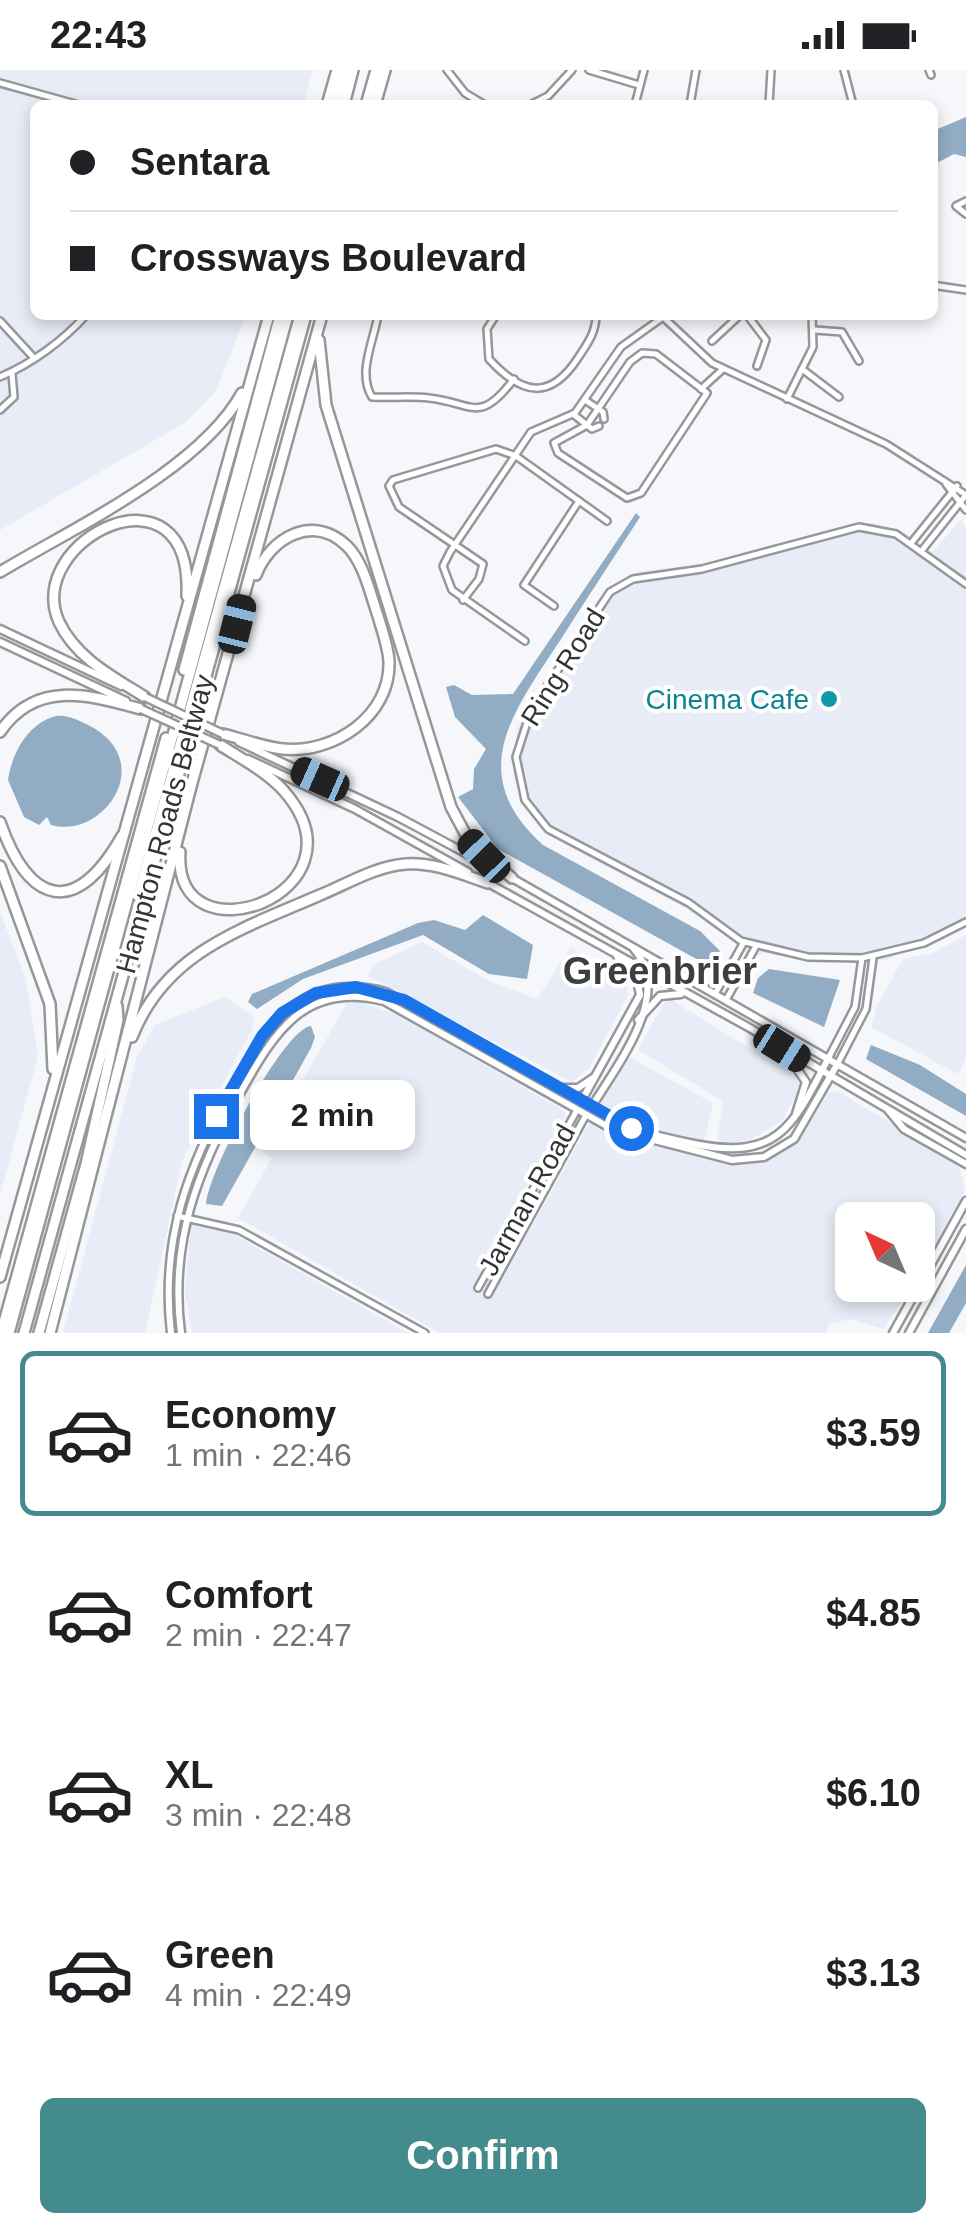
<!DOCTYPE html>
<meta charset="utf-8">
<style>
:root{--surface:#fff;--page:#f6f6f6;--text:#202124;--muted:#757577;--line:#e0e0e0;--accent:#438b8d}
body{margin:0;font-family:Arial,sans-serif;background:var(--page);color:var(--text);height:100vh;display:flex;flex-direction:column;font-size:38px;white-space:nowrap}
*{box-sizing:border-box;margin:0}
p{font-size:32px;color:var(--muted)}
.icon{flex:none;width:55px;height:55px;fill:none;stroke:currentColor;stroke-width:2;stroke-linecap:round;stroke-linejoin:round}
.map{position:relative;height:1263px;overflow:hidden}
.drawer{display:flex;flex-direction:column;background:var(--surface);flex:1}
.drawer>*{flex:none}
.guide{position:absolute;left:30px;top:30px;width:908px;height:220px;border-radius:15px;box-shadow:0 5px 15px #0003;display:grid;align-content:center;height:220px;padding:0 40px;background:var(--surface)}
.needle{width:65px;rotate:316deg}
.buttons{position:absolute;left:835px;top:1132px;display:grid;gap:20px}
.buttons a{display:grid;place-items:center;width:100px;height:100px;border-radius:15px;background:var(--surface);box-shadow:0 5px 15px #0003;font-size:50px}
.end{position:absolute;width:45px;height:45px;margin:-22px;border:12px solid #1a73e8;background:#fff;box-shadow:0 0 0 5px #fff}
.from{border-radius:50%}
.bubble{position:absolute;height:70px;border-radius:15px;background:var(--surface);box-shadow:0 5px 15px #0003;font-size:32px;font-weight:700;line-height:70px;text-align:center}
.car{position:absolute;width:30px;height:60px;margin:-30px -15px;border-radius:12px;box-shadow:0 0 8px 2px #0007;background:linear-gradient(#222 24%,#8ab4d8 0 40%,#222 0 76%,#8ab4d8 0 86%,#222 0)}
.guide b{display:flex;align-items:center;gap:35px;height:95px;font-size:38px}
.guide b+b{border-top:2px solid var(--line)}
.guide i{width:25px;height:25px;background:var(--text)}
ul{padding:18px 0 0;list-style:none}
li{display:flex;align-items:center;gap:30px;height:165px;margin:0 20px 15px;padding:0 20px;border:5px solid transparent;border-radius:15px}
li div{flex:1}
li b{display:block;font-size:38px}
li em{font-style:normal;font-weight:700}
li.on{border-color:var(--accent)}
li>.icon{width:90px;height:90px;stroke-width:1.5}
.button{display:flex;gap:20px;margin-top:auto;padding:20px 40px}
.button a{flex:1;height:115px;border-radius:15px;background:var(--accent);color:#fff;font-size:40px;font-weight:700;line-height:115px;text-align:center}
.status{display:flex;justify-content:space-between;align-items:center;height:70px;padding:0 50px;background:var(--surface);direction:ltr}
.status svg{height:28px;fill:currentColor}
.map>svg:first-child{display:block}
</style>
<div class="status"><b>22:43</b><svg viewBox="0 0 49 12"><path d="M0 12V9h3v3zM5 12V6h3v6zM10 12V3h3v9zM15 12V0h3v12zM26 1h20v11H26zM47 4h2v5h-2z"/></svg></div>
<div class="map">
<svg width="966" height="1263" viewBox="0 0 966 1263">
<rect width="100%" height="100%" fill="#f5f7fb"/>
<g fill="#e7ecf6">
<polygon points="0,0 313,0 303,35 35,35 35,245 246,245 216,321 186,352 0,460"/>
<polygon points="960,450 966,457 966,857 885,890 826,893 764,883 754,887 687,839 560,772 537,754 525,737 513,706 517,659 610,517 640,501 700,495 850,454 873,453 905,463 933,482"/>
<polygon points="0,842 26,909 38,986 0,1125"/>
<polygon points="966,865 966,989 958,1004 871,957 877,936 903,889 933,883"/>
<polygon points="422,872 489,911 537,929 571,877 627,912 628,926 589,998 572,1012 368,906 373,895"/>
<polygon points="225,927 254,947 252,959 182,1091 145,1263 63,1263 137,987 155,955"/>
<polygon points="671,930 795,1006 801,1016 782,1051 750,1070 725,1074 717,1068 723,1031 638,980 664,933"/>
<polygon points="347,933 363,933 398,945 564,1041 565,1046 483,1197 503,1208 627,986 713,1033 700,1088 752,1094 776,1086 807,1058 829,1022 837,1021 958,1093 965,1120 918,1206 918,1150 852,1150 852,1215 913,1215 883,1259 850,1249 829,1254 826,1263 440,1263 238,1148 272,1088 262,1081"/>
<polygon points="191,1155 235,1165 408,1263 192,1263 185,1222"/>
</g>
<g fill="#91acc3">
<polygon points="966,47 966,87 954,84 933,95 933,61"/>
<path d="M636,443L640,447C614,487 587,528 561,569C514,641 463,703 543,775L700,861L720,881L709,896L498,779L458,727L473,719L474,699L486,679L455,647L446,617L454,615L472,625L513,624Z"/>
<path d="M56,646C68,645 75,649 86,654C160,689 104,770 51,755L47,747L39,755L24,747L8,710C12,683 28,653 56,646Z"/>
<polygon points="483,845 533,875 527,909 489,904 423,865 303,909 257,939 248,932 252,924 418,853 434,850 465,860"/>
<polygon points="769,899 840,910 824,957 753,923 758,908"/>
<path d="M311,956L315,967L311,978L222,1136L206,1134C207,1104 283,959 311,956Z"/>
<polygon points="871,975 920,995 966,1024 966,1046 866,989"/>
<polygon points="966,1195 966,1233 949,1263 928,1263"/>
</g>
<g fill="none" stroke-linecap="round" stroke-linejoin="round">
<g stroke="#95979a" stroke-width="10">
<g id="minor">
<polyline points="447,0 465,23 485,35"/>
<polyline points="589,0 639,15"/>
<polyline points="844,0 853,35"/>
<polyline points="929,0 931,5"/>
<polyline points="0,13 79,35"/>
<polyline points="530,35 548,26 572,0"/>
<polyline points="635,35 644,0"/>
<polyline points="690,35 696,0"/>
<polyline points="769,35 771,0"/>
<polyline points="966,131 956,136 966,144"/>
<polyline points="932,215 966,220"/>
<path d="M378,245C374,270 357,303 372,327C391,328 411,326 429,328C474,333 479,355 514,309"/>
<path d="M496,245L487,259L489,289C522,325 550,331 578,288C587,274 596,263 596,245"/>
<polyline points="747,245 766,270 757,296"/>
<polyline points="662,246 712,293 886,374 966,425"/>
<polyline points="0,251 33,287"/>
<polyline points="815,260 842,262 859,291"/>
<polyline points="712,271 740,245"/>
<polygon points="642,283 656,284 707,323 641,423 627,428 558,383 554,373 587,355 630,292"/>
<polyline points="802,299 839,327"/>
<path d="M0,307C31,294 63,271 86,245"/>
<polyline points="701,319 723,299"/>
<polyline points="787,329 813,277 812,245"/>
<polyline points="585,330 603,342 604,349"/>
<polyline points="0,340 14,327 12,304"/>
<polyline points="573,344 592,359 599,356"/>
<polyline points="946,414 966,440"/>
<polyline points="912,472 957,416"/>
<polyline points="923,479 966,425"/>
<polyline points="966,514 896,464 859,457 702,499 633,509 610,522 531,640 516,687 525,730 548,759 689,833 741,871 808,887 862,888 924,873 966,852"/>
<polyline points="463,530 479,509 483,494 399,437 389,416 393,410 496,379 516,386 607,451"/>
<polyline points="554,536 524,515 579,431"/>
<polyline points="525,571 452,520 443,496 450,482 531,362 575,343 621,277 666,245"/>
<polyline points="715,924 744,872"/>
<polyline points="726,930 756,876"/>
<polyline points="829,987 855,937 862,888"/>
<polyline points="838,993 866,939 873,888"/>
<polyline points="177,1146 239,1160 425,1263"/>
<polyline points="478,1218 577,1040"/>
<polyline points="488,1224 586,1045"/>
</g>
</g>
<g stroke="#95979a" stroke-width="11">
<g id="tertiary">
<polyline points="563,1018 578,1018 593,1008"/>
<polyline points="581,1032 640,925 637,910 617,886"/>
<path d="M591,1038C616,996 674,925 634,879"/>
<path d="M171,1263C160,1170 188,1096 233,1016C269,953 302,900 386,922L611,1050C638,1062 666,1068 694,1074C779,1091 793,1056 829,987"/>
<path d="M181,1263C169,1172 198,1099 242,1020C275,961 306,911 384,931L612,1059L732,1090L764,1087L794,1069L838,993"/>
<polyline points="893,1263 966,1131"/>
<polyline points="909,1263 966,1159"/>
</g>
</g>
<g stroke="#95979a" stroke-width="11">
<g id="secondary">
<polyline points="0,559 121,616"/>
<polyline points="0,572 126,631"/>
<polyline points="239,672 398,747 501,802"/>
<polyline points="248,689 355,739 468,802"/>
<polyline points="512,808 966,1068"/>
<polyline points="488,813 748,957 966,1085"/>
<polyline points="638,950 660,926 681,924"/>
<polyline points="786,983 806,1012 796,1044"/>
<polyline points="889,1041 904,1059 966,1094"/>
</g>
</g>
<g stroke="#95979a" stroke-width="14">
<g id="motorway">
<polyline points="327,35 337,0"/>
<polyline points="336,35 346,0"/>
<polyline points="344,35 353,0"/>
<polyline points="366,35 376,0"/>
<polyline points="375,35 385,0"/>
<polyline points="319,270 326,335 451,737 468,769 512,808"/>
<path d="M0,502C75,457 200,399 242,323"/>
<polyline points="184,600 280,245"/>
<path d="M145,627C113,607 76,588 59,552C22,470 193,385 187,526"/>
<path d="M0,662C36,609 89,625 141,639"/>
<path d="M223,664C243,669 263,677 283,679C334,684 391,646 389,591C388,576 382,560 378,546C370,523 364,493 347,476C313,443 270,468 256,505"/>
<path d="M0,752C29,836 76,848 122,766"/>
<path d="M180,782C172,895 374,824 284,721C267,702 242,689 220,675"/>
<polyline points="0,796 50,934 53,999"/>
<polyline points="138,826 300,245"/>
<path d="M132,967C165,882 242,859 320,825C347,814 376,796 406,794C434,792 461,804 488,813"/>
<polyline points="0,1207 269,245"/>
<polyline points="1,1263 166,668"/>
<polyline points="9,1263 288,245"/>
<polyline points="24,1263 306,245"/>
<polyline points="39,1263 86,1094 118,950 117,936"/>
<polyline points="50,1263 192,713 322,245"/>
</g>
</g>
<use href="#minor" stroke="#fff" stroke-width="5"/>
<use href="#tertiary" stroke="#fff" stroke-width="6"/>
<use href="#secondary" stroke="#fff" stroke-width="6"/>
<use href="#motorway" stroke="#fff" stroke-width="9"/>
<g stroke="#95979a" stroke-width="11" stroke-linecap="butt">
<g id="secondary-bridge">
<polyline points="145,627 223,664"/>
<polyline points="141,639 220,675"/>
</g>
</g>
<use href="#secondary-bridge" stroke="#fff" stroke-width="6"/>
</g>
<g fill="none" stroke-linecap="round" stroke-linejoin="round">
<polyline stroke="#1a73e8" stroke-width="12" points="216,1046 262,966 282,943 316,923 356,917 404,930 631,1058"/>
</g>
<circle fill="#0f9aa8" stroke="#fff" stroke-width="4" cx="829" cy="629" r="10"/>
<g text-anchor="middle" dominant-baseline="central" stroke-width="8" stroke-linejoin="round" paint-order="stroke">
<g font-size="28" fill="#343436" stroke="#fff">
<text transform="translate(563 597) rotate(-58)">Ring Road</text>
<text transform="translate(165 754) rotate(-75)">Hampton Roads Beltway</text>
<text transform="translate(527 1130) rotate(-61)">Jarman Road</text>
</g>
<g font-size="28" fill="#0d838f" stroke="#fff" text-anchor="end">
<text x="809" y="629">Cinema Cafe</text>
</g>
<g font-size="38" font-weight="bold" fill="#3d3e42" stroke="#fff">
<text x="660" y="901">Greenbrier</text>
</g>
</g>
</svg>
<div class="buttons">
<a><svg class="needle" viewBox="-14 -14 28 28"><path d="M0-13l5 13h-10z" fill="#e53935"/><path d="M0 13l5-13h-10z" fill="#757577"/></svg></a>
</div>
<i class="end from" style="left:631px;top:1058px"></i>
<i class="end" style="left:216px;top:1046px"></i>
<div class="bubble" style="left:250px;top:1010px;width:165px">2 min</div>
<i class="car" style="left:237px;top:554px;rotate:14deg"></i>
<i class="car" style="left:320px;top:709px;rotate:294deg"></i>
<i class="car" style="left:484px;top:786px;rotate:316deg"></i>
<i class="car" style="left:782px;top:978px;rotate:122deg"></i>
<div class="guide">
<b><i class="from"></i>Sentara</b>
<b><i></i>Crossways Boulevard</b>
</div>
</div>
<section class="drawer">
<ul>
<li class="on"><svg class="icon" aria-label="car" viewBox="0 0 24 24"><path d="M5 17H2v-5l4-1 3-4h7l3 4 3 1v5h-3M9 17h6M6 11h13"/><circle cx="7" cy="17" r="2"/><circle cx="17" cy="17" r="2"/></svg><div><b>Economy</b><p>1 min · 22:46</p></div><em>$3.59</em></li>
<li><svg class="icon" aria-label="car" viewBox="0 0 24 24"><path d="M5 17H2v-5l4-1 3-4h7l3 4 3 1v5h-3M9 17h6M6 11h13"/><circle cx="7" cy="17" r="2"/><circle cx="17" cy="17" r="2"/></svg><div><b>Comfort</b><p>2 min · 22:47</p></div><em>$4.85</em></li>
<li><svg class="icon" aria-label="car" viewBox="0 0 24 24"><path d="M5 17H2v-5l4-1 3-4h7l3 4 3 1v5h-3M9 17h6M6 11h13"/><circle cx="7" cy="17" r="2"/><circle cx="17" cy="17" r="2"/></svg><div><b>XL</b><p>3 min · 22:48</p></div><em>$6.10</em></li>
<li><svg class="icon" aria-label="car" viewBox="0 0 24 24"><path d="M5 17H2v-5l4-1 3-4h7l3 4 3 1v5h-3M9 17h6M6 11h13"/><circle cx="7" cy="17" r="2"/><circle cx="17" cy="17" r="2"/></svg><div><b>Green</b><p>4 min · 22:49</p></div><em>$3.13</em></li>
</ul>
<div class="button"><a>Confirm</a></div>
</section>
